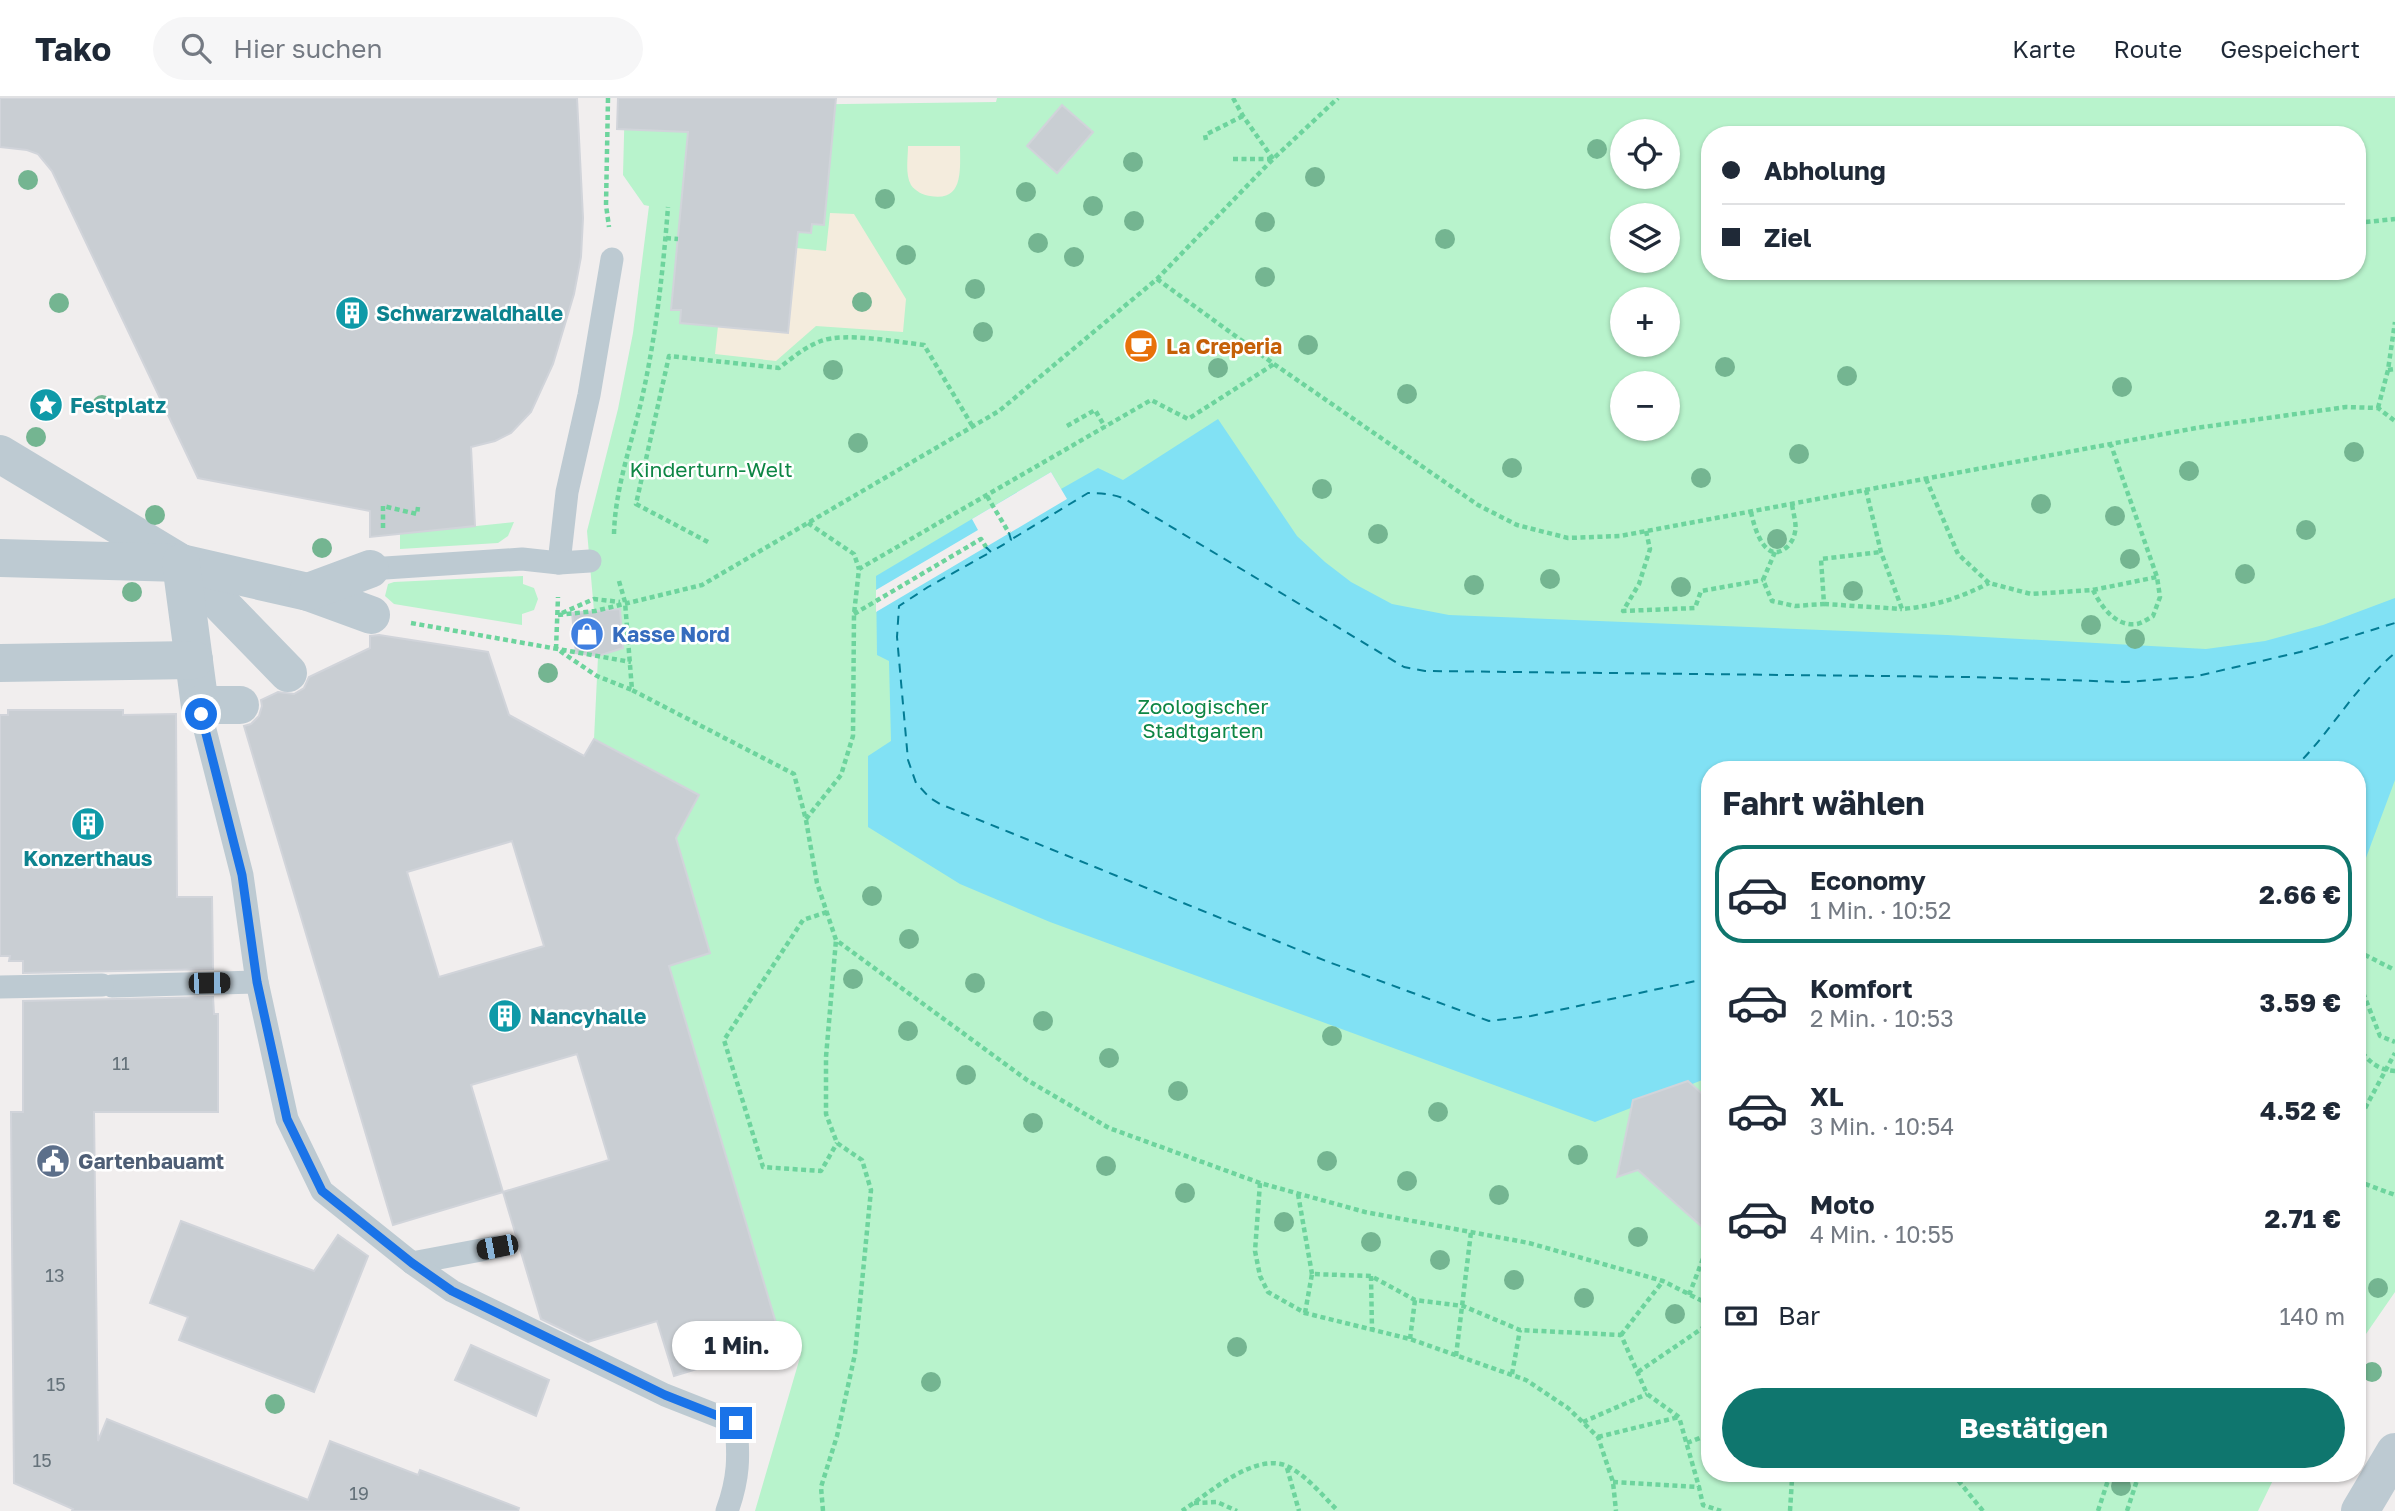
<!DOCTYPE html>
<html lang="de">
<meta charset="utf-8">
<style>
:root{--surface:#fff;--page:#f6f6f7;--text:#1f2937;--muted:#747a83;--line:#e0e1e3;--accent:#0f766e}
body{margin:0;font-family:"Golos Text",sans-serif;background:var(--page);color:var(--text);height:100vh;display:flex;flex-direction:column;font-size:26px;white-space:nowrap}
*{box-sizing:border-box;margin:0}
p{font-size:23px;color:var(--muted)}
.icon{flex:none;width:38px;height:38px;fill:none;stroke:currentColor;stroke-width:2;stroke-linecap:round;stroke-linejoin:round}
.map{position:relative;flex:1;overflow:hidden}
.panel{position:absolute;left:1701px;top:663px;width:665px;height:721px;display:flex;flex-direction:column;background:var(--surface);border-radius:28px;box-shadow:0 2px 5px #0004}
.panel>*{flex:none}
.hud{position:absolute;left:1701px;top:28px;width:665px;height:154px;border-radius:28px;box-shadow:0 2px 5px #0004;display:grid;align-content:center;height:154px;padding:0 21px;background:var(--surface)}
.buttons{position:absolute;left:1610px;top:21px;display:grid;gap:14px}
.buttons a{display:grid;place-items:center;width:70px;height:70px;border-radius:50%;background:var(--surface);box-shadow:0 2px 5px #0004;font-size:35px}
.end{position:absolute;width:32px;height:32px;margin:-16px;border:9px solid #1a73e8;background:#fff;box-shadow:0 0 0 4px #fff}
.from{border-radius:50%}
.bubble{position:absolute;height:49px;border-radius:24px;background:var(--surface);box-shadow:0 2px 5px #0004;font-size:23px;font-weight:700;line-height:49px;text-align:center}
.car{position:absolute;width:21px;height:42px;margin:-21px -10px;border-radius:9px;box-shadow:0 0 5px 2px #0007;background:linear-gradient(#222 24%,#8ab4d8 0 40%,#222 0 76%,#8ab4d8 0 86%,#222 0)}
.hud b{display:flex;align-items:center;gap:24px;height:66px;font-size:26px}
.hud b+b{border-top:2px solid var(--line)}
.hud i{width:18px;height:18px;background:var(--text)}
ul{padding:0;list-style:none}
li{display:flex;align-items:center;gap:21px;height:98px;margin:0 14px 10px;padding:0 7px;border:4px solid transparent;border-radius:28px}
li div{flex:1}
li b{display:block;font-size:26px}
li em{font-style:normal;font-weight:700}
li.selected{border-color:var(--accent)}
li>.icon{width:63px;height:63px;stroke-width:1.5}
h2{padding:0 21px;font-size:32px;line-height:84px}
.pay{display:flex;align-items:center;gap:18px;height:77px;padding:0 21px;font-size:26px}
.pay p{margin-inline-start:auto}
.primary-button{display:flex;gap:14px;margin-top:auto;padding:14px 21px}
.primary-button a{flex:1;height:80px;border-radius:42px;background:var(--accent);color:#fff;font-size:28px;font-weight:700;line-height:80px;text-align:center}
header{display:flex;align-items:center;gap:42px;box-sizing:border-box;height:98px;padding:0 35px;background:var(--surface);border-bottom:2px solid var(--line)}
header strong{font-size:33px}
nav{display:flex;gap:38px;margin-inline-start:auto;font-size:24px}
.search{width:490px;height:63px;background:var(--page);display:flex;align-items:center;gap:18px;box-sizing:border-box;padding:0 24px;border-radius:38px;color:var(--muted);font-size:26px}
.map>svg:first-child{display:block}
</style>
<header>
<strong>Tako</strong>
<div class="search"><svg class="icon" aria-label="search" viewBox="0 0 24 24"><circle cx="10" cy="10" r="6"/><path d="M15 15l6 6"/></svg>Hier suchen</div>
<nav><a>Karte</a><a>Route</a><a>Gespeichert</a></nav>
</header>
<div class="map">
<svg width="2395" height="1413" viewBox="0 0 2395 1413">
<rect width="100%" height="100%" fill="#f1eeee"/>
<g fill="#b8f3cc" fill-rule="evenodd">
<path d="M625,0H734L769,7L996,4L997,0H2395V1194L2357,1249V672H1710V1376H2276L2258,1413H755L801,1256L782,1245L685,923L663,869L710,855L678,748L671,749L699,698L594,641L598,559L587,433L618,311L633,235L649,108L644,107L623,77ZM1622,33H1668V79H1622ZM1710,37H2357V173H1710ZM1622,117H1668V163H1622ZM1622,201H1668V247H1622ZM1622,285H1668V331H1622Z"/>
<polygon points="514,424 508,438 498,445 400,451 400,436"/>
<polygon points="523,478 523,486 534,490 538,501 534,512 522,516 522,527 394,506 385,498 388,486 394,484"/>
</g>
<g fill="#f4ecdd">
<path d="M908,48H960C960,72 964,104 930,98C923,97 915,93 911,87C905,76 908,60 908,48Z"/>
<polygon points="830,115 854,116 906,201 903,234 816,228 776,263 715,256 718,228 796,150 826,153"/>
</g>
<polygon fill="#81e1f4" points="1218,321 1297,438 1325,464 1351,484 1392,506 1449,517 1947,537 2206,551 2265,543 2323,527 2395,500 2395,682 2357,784 2357,672 1710,672 1710,979 1595,1024 1050,824 960,786 868,729 868,658 891,643 889,563 877,557 876,478 1051,374 1061,391 1098,370 1123,382"/>
<polygon fill="#f1eeee" points="1051,374 1067,401 876,514 876,492 978,432 972,421"/>
<g fill="none" stroke-linecap="round" stroke-linejoin="round">
<g stroke="#037c94" stroke-width="2" stroke-dasharray="9 7" stroke-linecap="butt">
<path d="M2292,672C2330,636 2355,588 2395,555"/>
<path d="M1710,880L1531,918L1489,923L1326,863L940,706L930,700L916,685L908,662L897,539L899,508L928,489L989,455L986,449L991,454L1011,442L1009,435L1012,441L1088,395C1102,395 1113,396 1125,401L1404,569L1425,573L1970,579L2125,584L2193,579L2300,554L2395,525"/>
</g>
</g>
<g fill="#c9ced3" stroke="#d1d4da" stroke-width="2" fill-rule="evenodd">
<polygon points="0,0 577,0 583,120 581,159 574,196 553,266 531,314 511,335 495,343 471,349 475,428 370,439 370,413 198,380 52,73 38,56 27,52 0,49"/>
<polygon points="618,0 836,0 824,127 812,126 811,135 798,134 788,235 680,225 681,212 671,212 688,34 617,31"/>
<polygon points="1062,7 1093,34 1057,75 1027,48"/>
<polygon points="620,511 623,550 598,558 576,555 572,515"/>
<path d="M379,537L488,554L509,617L584,658L594,641L699,697L676,740L710,855L669,868L782,1245L674,1278L657,1223L588,1244L541,1221L503,1094L609,1062L577,956L471,987L503,1094L393,1127L244,628L251,626L259,618L262,608L261,602L278,594L294,596L304,590L309,579L370,550V538ZM512,743L544,848L439,879L407,774Z"/>
<polygon points="8,612 123,612 123,617 176,616 177,799 212,799 213,871 23,875 23,863 9,863 10,858 0,858 0,617 8,617"/>
<polygon points="213,899 214,916 218,916 218,1014 94,1014 98,1343 107,1321 308,1402 330,1343 418,1377 420,1372 519,1410 518,1413 72,1413 73,1411 14,1385 11,1014 23,1014 23,903"/>
<polygon points="1688,983 1710,1003 1710,1136 1638,1072 1617,1079 1633,1002"/>
<polygon points="181,1123 314,1173 338,1137 368,1158 314,1294 179,1242 188,1219 150,1205"/>
<polygon points="471,1247 549,1282 536,1318 455,1282"/>
</g>
<g fill="none" stroke-linecap="round" stroke-linejoin="round">
<g stroke="#6dd49d" stroke-width="4.5" stroke-dasharray="5 3.5" stroke-linecap="butt">
<polyline points="608,0 606,107 609,129"/>
<polyline points="1233,0 1243,18 1273,61"/>
<polyline points="1206,42 1205,37 1243,18"/>
<polyline points="1233,61 1273,61"/>
<polyline points="2357,125 2395,121"/>
<polyline points="666,140 678,141"/>
<polyline points="1157,181 1274,266 1478,407 1517,427 1568,440 1620,438 2196,330 2346,309 2378,310 2395,323"/>
<polyline points="2388,272 2395,271"/>
<polyline points="2378,310 2388,272 2395,224"/>
<polyline points="1067,328 1095,312 1105,329"/>
<path d="M1926,381L1958,456L1989,485L2031,496L2093,492C2101,508 2115,529 2137,526C2142,525 2148,521 2153,518L2160,499L2157,479L2111,347"/>
<path d="M1866,392L1881,454L1902,511C1934,508 1960,500 1989,485"/>
<polyline points="987,398 1009,435"/>
<path d="M1751,414C1754,429 1765,468 1787,449C1791,445 1794,440 1795,434C1797,426 1793,415 1792,406"/>
<polyline points="808,425 854,456 859,471"/>
<polyline points="383,430 383,408 417,416 418,409"/>
<polyline points="1646,433 1650,451 1639,486 1623,513 1695,510 1701,493 1763,482"/>
<path d="M614,436C615,390 632,345 642,300C656,238 663,173 668,109"/>
<path d="M708,444L636,406L669,258L779,270C792,260 805,249 821,243C844,234 898,244 924,247L973,329"/>
<polyline points="1775,454 1763,482 1772,503 1795,508 1824,506 1821,461 1881,454"/>
<polyline points="619,483 625,504 632,592 794,676 806,722 817,785 836,842 1027,982 1109,1030 1260,1085 1365,1114 1529,1145 1663,1183 1710,1207"/>
<polyline points="2093,492 2157,479"/>
<polyline points="1824,506 1902,511"/>
<polyline points="562,515 594,501 620,504"/>
<polyline points="854,516 981,441 986,449"/>
<polyline points="558,517 595,513 702,487 999,313 1157,181 1273,61 1338,0"/>
<polyline points="411,525 631,564"/>
<polyline points="556,551 558,499"/>
<polyline points="560,553 597,578 632,592"/>
<polyline points="806,721 841,677 853,638 854,516 859,471 1151,302 1188,321 1274,266"/>
<polyline points="827,814 803,822 724,942 763,1069 821,1073 837,1045"/>
<polyline points="2357,853 2395,872"/>
<polyline points="2357,879 2380,938 2395,944"/>
<polyline points="2357,928 2360,936 2357,936"/>
<path d="M2357,948C2368,962 2376,972 2395,973"/>
<polyline points="2357,1025 2395,955"/>
<polyline points="2357,1083 2395,1097"/>
<polyline points="1260,1085 1255,1153 1260,1178 1268,1194 1305,1215 1410,1241 1526,1282 1568,1310 1598,1339 1613,1384 1616,1413"/>
<polyline points="1298,1096 1312,1176"/>
<polyline points="1371,1178 1372,1232"/>
<polyline points="1689,1197 1704,1158 1710,1136"/>
<polyline points="1305,1215 1312,1176 1371,1178 1415,1202 1463,1208 1520,1232 1621,1237 1647,1296 1679,1319 1699,1389"/>
<polyline points="1621,1237 1663,1183"/>
<polyline points="1410,1241 1415,1202"/>
<polyline points="1456,1258 1471,1134"/>
<polyline points="1638,1274 1710,1225"/>
<polyline points="1512,1276 1520,1232"/>
<polyline points="1583,1324 1647,1296"/>
<polyline points="1598,1339 1679,1319"/>
<polyline points="1687,1345 1710,1336"/>
<polyline points="1287,1370 1299,1413"/>
<polyline points="1953,1376 1983,1413"/>
<polyline points="1613,1384 1699,1389 1703,1407 1721,1413"/>
<polyline points="1194,1405 1217,1404 1237,1413"/>
<polyline points="823,1413 821,1389 837,1338 855,1256 871,1092 862,1062 837,1045 826,1016 826,959 836,842"/>
<path d="M1182,1413C1207,1397 1256,1352 1289,1369C1308,1379 1323,1398 1338,1413"/>
<polyline points="1790,1413 1792,1381 1886,1376"/>
<polyline points="2098,1413 2110,1376"/>
<polyline points="2127,1413 2139,1376"/>
</g>
<g stroke="#bdcad2" stroke-width="23">
<polyline points="559,465 567,394 589,297 612,161"/>
<polyline points="370,471 522,461 559,465 590,463"/>
<polyline points="201,616 242,777 257,884 287,1021 322,1093 412,1165 497,1149"/>
<polyline points="112,888 257,884"/>
<polyline points="0,889 102,887"/>
<path d="M412,1165L452,1193L665,1297L736,1325C739,1359 739,1380 727,1413"/>
</g>
<g stroke="#bdcad2" stroke-width="38">
<polyline points="0,356 181,465 288,575"/>
<polyline points="0,460 181,465 308,494 371,517"/>
<polyline points="181,465 201,616"/>
<polyline points="308,494 370,471"/>
<polyline points="0,565 194,562"/>
<polyline points="200,607 240,607"/>
<polyline points="2360,1413 2395,1354"/>
</g>
</g>
<g fill="#74b591">
<circle cx="1597" cy="51" r="10"/>
<circle cx="1133" cy="64" r="10"/>
<circle cx="1315" cy="79" r="10"/>
<circle cx="28" cy="82" r="10"/>
<circle cx="1026" cy="94" r="10"/>
<circle cx="885" cy="101" r="10"/>
<circle cx="1093" cy="108" r="10"/>
<circle cx="1134" cy="123" r="10"/>
<circle cx="1265" cy="124" r="10"/>
<circle cx="1445" cy="141" r="10"/>
<circle cx="1038" cy="145" r="10"/>
<circle cx="906" cy="157" r="10"/>
<circle cx="1074" cy="159" r="10"/>
<circle cx="1265" cy="179" r="10"/>
<circle cx="975" cy="191" r="10"/>
<circle cx="862" cy="204" r="10"/>
<circle cx="59" cy="205" r="10"/>
<circle cx="983" cy="234" r="10"/>
<circle cx="1308" cy="247" r="10"/>
<circle cx="1725" cy="269" r="10"/>
<circle cx="1218" cy="270" r="10"/>
<circle cx="833" cy="272" r="10"/>
<circle cx="1847" cy="278" r="10"/>
<circle cx="2122" cy="289" r="10"/>
<circle cx="1407" cy="296" r="10"/>
<circle cx="102" cy="307" r="10"/>
<circle cx="36" cy="339" r="10"/>
<circle cx="858" cy="345" r="10"/>
<circle cx="2354" cy="354" r="10"/>
<circle cx="1799" cy="356" r="10"/>
<circle cx="1512" cy="370" r="10"/>
<circle cx="2189" cy="373" r="10"/>
<circle cx="1701" cy="380" r="10"/>
<circle cx="1322" cy="391" r="10"/>
<circle cx="2041" cy="406" r="10"/>
<circle cx="155" cy="417" r="10"/>
<circle cx="2115" cy="418" r="10"/>
<circle cx="2306" cy="432" r="10"/>
<circle cx="1378" cy="436" r="10"/>
<circle cx="1777" cy="441" r="10"/>
<circle cx="322" cy="450" r="10"/>
<circle cx="2130" cy="461" r="10"/>
<circle cx="2245" cy="476" r="10"/>
<circle cx="1550" cy="481" r="10"/>
<circle cx="1474" cy="487" r="10"/>
<circle cx="1681" cy="489" r="10"/>
<circle cx="1853" cy="493" r="10"/>
<circle cx="132" cy="494" r="10"/>
<circle cx="2091" cy="527" r="10"/>
<circle cx="2135" cy="541" r="10"/>
<circle cx="548" cy="575" r="10"/>
<circle cx="872" cy="798" r="10"/>
<circle cx="909" cy="841" r="10"/>
<circle cx="853" cy="881" r="10"/>
<circle cx="975" cy="885" r="10"/>
<circle cx="1043" cy="923" r="10"/>
<circle cx="908" cy="933" r="10"/>
<circle cx="1332" cy="938" r="10"/>
<circle cx="1109" cy="960" r="10"/>
<circle cx="966" cy="977" r="10"/>
<circle cx="1178" cy="993" r="10"/>
<circle cx="1438" cy="1014" r="10"/>
<circle cx="1033" cy="1025" r="10"/>
<circle cx="1578" cy="1057" r="10"/>
<circle cx="1327" cy="1063" r="10"/>
<circle cx="1106" cy="1068" r="10"/>
<circle cx="1407" cy="1083" r="10"/>
<circle cx="1185" cy="1095" r="10"/>
<circle cx="1499" cy="1097" r="10"/>
<circle cx="1284" cy="1124" r="10"/>
<circle cx="1638" cy="1139" r="10"/>
<circle cx="1371" cy="1144" r="10"/>
<circle cx="1440" cy="1162" r="10"/>
<circle cx="1514" cy="1182" r="10"/>
<circle cx="2378" cy="1190" r="10"/>
<circle cx="1584" cy="1200" r="10"/>
<circle cx="1675" cy="1216" r="10"/>
<circle cx="1237" cy="1249" r="10"/>
<circle cx="772" cy="1262" r="10"/>
<circle cx="2372" cy="1274" r="10"/>
<circle cx="931" cy="1284" r="10"/>
<circle cx="275" cy="1306" r="10"/>
<circle cx="2121" cy="1388" r="10"/>
</g>
<g fill="none" stroke-linecap="round" stroke-linejoin="round">
<polyline stroke="#1a73e8" stroke-width="9" points="201,616 242,777 257,884 287,1021 322,1093 412,1165 452,1193 665,1297 736,1325"/>
</g>
<defs>
<g id="building-disc" transform="scale(1.75)"><circle r="9.5" fill="#0f9aa8" stroke="#fff"/><path d="M-4-6H4V6H1V3H-1V6H-4ZM-2.5-4.3h1.7v1.8h-1.7ZM.8-4.3h1.7v1.8H.8ZM-2.5-1h1.7V.8h-1.7ZM.8-1h1.7V.8H.8Z" fill="#fff"/></g>
<g id="cafe-disc" transform="scale(1.75)"><circle r="9.5" fill="#e8710a" stroke="#fff"/><path d="M-5.5-4.5H6V0H3Q3 3.5 0 3.5H-2.5Q-5.5 3.5-5.5 0ZM3-3.2v2h1.7v-2ZM-6 4.5H4V6H-6Z" fill="#fff"/></g>
<g id="sight-disc" transform="scale(1.75)"><circle r="9.5" fill="#0f9aa8" stroke="#fff"/><path d="M0-6L1.8-2.2L6-1.7L2.9 1.2L3.7 5.4L0 3.3L-3.7 5.4L-2.9 1.2L-6-1.7L-1.8-2.2Z" fill="#fff"/></g>
<g id="shop-disc" transform="scale(1.75)"><circle r="9.5" fill="#3f7fe0" stroke="#fff"/><path d="M-5-2.5h2.3a2.7 3.5 0 0 1 5.4 0H5L5.5 6h-11ZM-1.5-2.5h3a1.5 2.3 0 0 0-3 0Z" fill="#fff"/></g>
<g id="civic-disc" transform="scale(1.75)"><circle r="9.5" fill="#5c6f8a" stroke="#fff"/><path d="M-.6-6.5H3V-4.5H.6V-3L4-1V1h2V6H-6V1h2V-1L-.6-3ZM-1.2 2.5V6h2.4V2.5Z" fill="#fff"/></g>
</defs>
<g fill-rule="evenodd">
<use href="#building-disc" x="352" y="215"/>
<use href="#cafe-disc" x="1141" y="248"/>
<use href="#sight-disc" x="46" y="307"/>
<use href="#shop-disc" x="587" y="536"/>
<use href="#building-disc" x="88" y="726"/>
<use href="#building-disc" x="505" y="918"/>
<use href="#civic-disc" x="53" y="1063"/>
</g>
<g text-anchor="middle" dominant-baseline="central" stroke-width="5" stroke-linejoin="round" paint-order="stroke">
<g font-size="18" fill="#65727a">
<text x="121" y="965">11</text>
<text x="55" y="1177">13</text>
<text x="56" y="1286">15</text>
<text x="42" y="1362">15</text>
<text x="359" y="1395">19</text>
</g>
<g font-size="21" font-weight="bold" fill="#0d838f" stroke="#fff" text-anchor="start">
<text x="376" y="215">Schwarzwaldhalle</text>
<text x="70" y="307">Festplatz</text>
<text x="88" y="760" text-anchor="middle">Konzerthaus</text>
<text x="530" y="918">Nancyhalle</text>
</g>
<g font-size="21" font-weight="bold" fill="#c56008" stroke="#fff" text-anchor="start">
<text x="1166" y="248">La Creperia</text>
</g>
<g font-size="21" fill="#0e8645" stroke="#fff">
<text x="711" y="371">Kinderturn-Welt</text>
<text x="1203" y="608">Zoologischer<tspan x="1203" dy="24">Stadtgarten</tspan></text>
</g>
<g font-size="21" font-weight="bold" fill="#366cbe" stroke="#fff" text-anchor="start">
<text x="612" y="536">Kasse Nord</text>
</g>
<g font-size="21" font-weight="bold" fill="#4e5e75" stroke="#fff" text-anchor="start">
<text x="78" y="1063">Gartenbauamt</text>
</g>
</g>
</svg>
<div class="buttons">
<a><svg class="icon" aria-label="locate" viewBox="0 0 24 24"><circle cx="12" cy="12" r="6"/><path d="M12 2v4M12 18v4M2 12h4M18 12h4"/></svg></a>
<a><svg class="icon" aria-label="layers" viewBox="0 0 24 24"><path d="M12 4l9 5-9 5-9-5zM3 14l9 5 9-5"/></svg></a>
<a>+</a>
<a>−</a>
</div>
<i class="end from" style="left:201px;top:616px"></i>
<i class="end" style="left:736px;top:1325px"></i>
<div class="bubble" style="left:672px;top:1223px;width:130px">1 Min.</div>
<i class="car" style="left:209px;top:885px;rotate:89deg"></i>
<i class="car" style="left:497px;top:1149px;rotate:259deg"></i>
<div class="hud">
<b><i class="from"></i>Abholung</b>
<b><i></i>Ziel</b>
</div>
<section class="panel">
<h2>Fahrt wählen</h2>
<ul>
<li class="selected"><svg class="icon" aria-label="car" viewBox="0 0 24 24"><path d="M5 17H2v-5l4-1 3-4h7l3 4 3 1v5h-3M9 17h6M6 11h13"/><circle cx="7" cy="17" r="2"/><circle cx="17" cy="17" r="2"/></svg><div><b>Economy</b><p>1 Min. · 10:52</p></div><em>2.66 €</em></li>
<li><svg class="icon" aria-label="car" viewBox="0 0 24 24"><path d="M5 17H2v-5l4-1 3-4h7l3 4 3 1v5h-3M9 17h6M6 11h13"/><circle cx="7" cy="17" r="2"/><circle cx="17" cy="17" r="2"/></svg><div><b>Komfort</b><p>2 Min. · 10:53</p></div><em>3.59 €</em></li>
<li><svg class="icon" aria-label="car" viewBox="0 0 24 24"><path d="M5 17H2v-5l4-1 3-4h7l3 4 3 1v5h-3M9 17h6M6 11h13"/><circle cx="7" cy="17" r="2"/><circle cx="17" cy="17" r="2"/></svg><div><b>XL</b><p>3 Min. · 10:54</p></div><em>4.52 €</em></li>
<li><svg class="icon" aria-label="car" viewBox="0 0 24 24"><path d="M5 17H2v-5l4-1 3-4h7l3 4 3 1v5h-3M9 17h6M6 11h13"/><circle cx="7" cy="17" r="2"/><circle cx="17" cy="17" r="2"/></svg><div><b>Moto</b><p>4 Min. · 10:55</p></div><em>2.71 €</em></li>
</ul>
<div class="pay"><svg class="icon" aria-label="cash" viewBox="0 0 24 24"><path d="M3 7h18v10H3z"/><circle cx="12" cy="12" r="2"/></svg>Bar<p>140 m</p></div>
<div class="primary-button"><a>Bestätigen</a></div>
</section>
</div>
